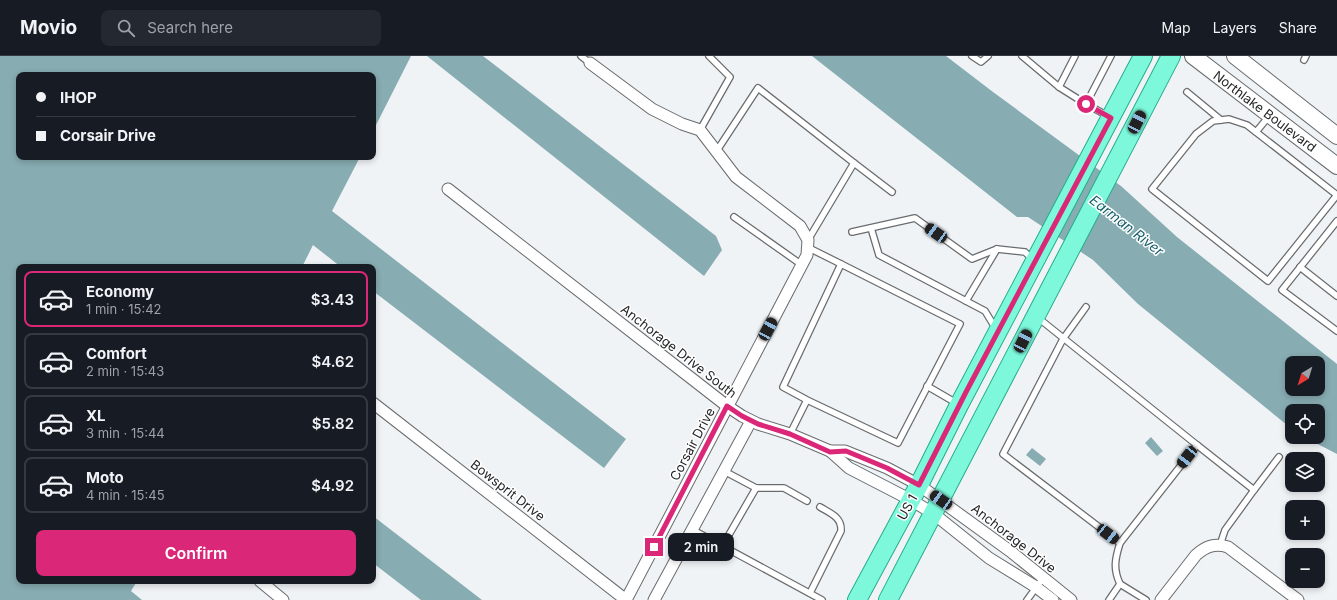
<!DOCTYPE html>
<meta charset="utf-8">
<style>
:root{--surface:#171b24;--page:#242831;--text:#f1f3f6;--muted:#9ea1a6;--line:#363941;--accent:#db2777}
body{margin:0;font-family:Inter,sans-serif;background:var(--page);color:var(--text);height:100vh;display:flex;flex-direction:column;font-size:15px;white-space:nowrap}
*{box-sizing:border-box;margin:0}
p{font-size:13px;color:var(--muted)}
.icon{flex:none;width:22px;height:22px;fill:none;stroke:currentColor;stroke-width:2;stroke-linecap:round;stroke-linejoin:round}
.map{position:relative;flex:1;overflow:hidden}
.details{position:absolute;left:16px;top:208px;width:360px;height:320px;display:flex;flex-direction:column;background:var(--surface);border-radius:8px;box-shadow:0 2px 6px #0003}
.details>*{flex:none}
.top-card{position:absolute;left:16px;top:16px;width:360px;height:88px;border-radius:8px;box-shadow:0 2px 6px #0003;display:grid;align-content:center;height:88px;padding:0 20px;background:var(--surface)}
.needle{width:26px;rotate:218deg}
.controls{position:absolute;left:1285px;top:300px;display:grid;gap:8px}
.controls a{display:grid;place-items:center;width:40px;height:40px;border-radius:8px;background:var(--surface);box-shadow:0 2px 6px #0003;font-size:20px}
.end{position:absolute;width:18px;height:18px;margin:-9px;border:5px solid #db2777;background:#fff;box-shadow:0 0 0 2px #fff}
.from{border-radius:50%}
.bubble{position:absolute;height:28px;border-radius:8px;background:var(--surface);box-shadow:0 2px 6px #0003;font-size:13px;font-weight:600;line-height:28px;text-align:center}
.car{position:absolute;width:12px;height:24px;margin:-12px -6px;border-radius:5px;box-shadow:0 0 3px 1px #0007;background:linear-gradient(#222 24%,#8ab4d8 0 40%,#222 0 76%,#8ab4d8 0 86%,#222 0)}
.top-card b{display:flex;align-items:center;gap:14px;height:38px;font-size:15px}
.top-card b+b{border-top:1px solid var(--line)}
.top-card i{width:10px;height:10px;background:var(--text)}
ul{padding:7px 0 0;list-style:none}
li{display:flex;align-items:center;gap:12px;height:56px;margin:0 8px 6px;padding:0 12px;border:2px solid var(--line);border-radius:8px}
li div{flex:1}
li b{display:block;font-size:15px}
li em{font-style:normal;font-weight:600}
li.selected{border-color:var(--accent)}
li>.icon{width:36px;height:36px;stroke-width:1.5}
.cta{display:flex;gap:8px;margin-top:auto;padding:8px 20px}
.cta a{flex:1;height:46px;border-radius:8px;background:var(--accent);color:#fff;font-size:16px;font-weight:600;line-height:46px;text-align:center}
header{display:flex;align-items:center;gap:24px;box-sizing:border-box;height:56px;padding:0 20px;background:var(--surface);border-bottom:1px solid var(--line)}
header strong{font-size:19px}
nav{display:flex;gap:22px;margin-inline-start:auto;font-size:14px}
.search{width:280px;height:36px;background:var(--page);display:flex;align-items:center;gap:10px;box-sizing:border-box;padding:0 14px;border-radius:8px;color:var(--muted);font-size:15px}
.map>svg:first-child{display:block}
</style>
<header>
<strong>Movio</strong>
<div class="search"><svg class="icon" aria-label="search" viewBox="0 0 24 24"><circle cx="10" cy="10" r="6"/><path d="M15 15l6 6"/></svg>Search here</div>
<nav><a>Map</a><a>Layers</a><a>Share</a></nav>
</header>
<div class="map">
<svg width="1337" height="544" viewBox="0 0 1337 544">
<rect width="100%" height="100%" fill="#f0f3f6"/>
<g fill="#87acb2" fill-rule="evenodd">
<polygon points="0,0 411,0 373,75 373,19 19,19 19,101 360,101 332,155 626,383 604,412 373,235 373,211 341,211 313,189 302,211 19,211 19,525 137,525 131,535 142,544 0,544"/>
<polygon points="427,0 483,0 716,180 722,194 704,220"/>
<path d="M812,0H946L993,36L1121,130L1177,181L1337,308V398L1304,381H1318V355H1292V373L1138,248L1093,204L1028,161H1017ZM1292,307H1318V333H1292Z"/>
<polygon points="1151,381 1163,395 1157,400 1145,387"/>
<polygon points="1032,392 1046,403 1040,410 1026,399"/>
<polygon points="373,460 482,544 421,544 373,507"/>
</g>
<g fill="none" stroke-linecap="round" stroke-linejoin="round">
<g stroke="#696c6e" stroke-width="8">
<g id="service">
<polyline points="581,0 590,7"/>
<polyline points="972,0 981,6 988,0"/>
<polyline points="1022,0 1059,31 1086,48 1108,60"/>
<polyline points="1304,4 1306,0"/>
<polyline points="1059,31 1075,0"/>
<polyline points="1187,36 1221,64"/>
<polyline points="1086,48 1111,0"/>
<polyline points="700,74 730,21 709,0"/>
<polyline points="1256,76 1270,59"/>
<polyline points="716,96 758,32 854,107 808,184"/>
<polyline points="854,107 892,136"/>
<polyline points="1337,139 1247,69 1229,63 1213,65 1196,78 1152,133 1268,225 1337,139"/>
<polyline points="734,161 802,209"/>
<polyline points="1337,165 1282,234 1337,275"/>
<polyline points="871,172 879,199 985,255 996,273"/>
<polyline points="852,176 915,162 972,203 997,193 1025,196 1033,204"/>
<polyline points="807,191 841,208"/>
<polyline points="1300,211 1337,240"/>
<polyline points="966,245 997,193"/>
<polyline points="1086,251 1063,283 1003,398 1120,487"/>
<path d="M1037,261L1197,389L1120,487C1115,503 1113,513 1120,528L1109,544"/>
<polyline points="927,330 958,348"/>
<polyline points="790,378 807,344 898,387 960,268 841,208 783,331 807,344"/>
<polyline points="1197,389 1254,434 1279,401"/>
<polyline points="724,415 756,432 784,432 807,445"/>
<polyline points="693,474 822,544"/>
<polyline points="723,489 756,432"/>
<polyline points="1220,489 1225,474 1254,434"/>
<polyline points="1120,528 1146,544"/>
<path d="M810,537L841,475C842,461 830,457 820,451"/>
<polyline points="1027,544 1043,522"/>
</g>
</g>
<g stroke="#696c6e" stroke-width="13">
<g id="minor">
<polyline points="590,7 652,53 682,68 700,74 736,121 800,170 808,184 807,199 626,544"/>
<polyline points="448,133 727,350 742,360 758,368 790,378 830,395 845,395 887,412 919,429 1010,495 1071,544"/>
<polyline points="373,347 626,544"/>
<polyline points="830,395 849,412 911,444 934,458 989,502 1036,531 1053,544"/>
<polyline points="260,525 283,544"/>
<polyline points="654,544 751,365"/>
<path d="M1161,544L1196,499C1206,490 1215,487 1228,491L1298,544"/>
</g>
</g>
<g stroke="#696c6e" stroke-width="18">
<g id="secondary">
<polyline points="1193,0 1337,110"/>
<polyline points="1235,0 1337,80"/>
</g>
</g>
<g stroke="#26ac8c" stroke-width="20">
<g id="primary">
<polyline points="857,544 919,429 959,349 1143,0"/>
<polyline points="888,544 1171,0"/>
</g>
</g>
<use href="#service" stroke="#fff" stroke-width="5.5"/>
<use href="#minor" stroke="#fff" stroke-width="11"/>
<use href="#secondary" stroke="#fff" stroke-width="16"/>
<use href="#primary" stroke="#7df8db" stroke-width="18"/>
</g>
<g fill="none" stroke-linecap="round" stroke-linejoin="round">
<polyline stroke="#db2777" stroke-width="5" points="654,491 727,350 742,360 758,368 790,378 830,396 846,395 887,412 919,429 966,336 1111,62 1086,48"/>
</g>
<g text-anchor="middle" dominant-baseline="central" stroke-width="3" stroke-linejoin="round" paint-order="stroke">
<g font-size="13" fill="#242526" stroke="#fff">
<text transform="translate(1265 55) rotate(37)">Northlake Boulevard</text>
<text transform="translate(679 295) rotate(38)">Anchorage Drive South</text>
<text transform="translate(692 388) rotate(-62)">Corsair Drive</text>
<text transform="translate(508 434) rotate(38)">Bowsprit Drive</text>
<text transform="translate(907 451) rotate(-61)">US 1</text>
<text transform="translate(1014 482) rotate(38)">Anchorage Drive</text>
</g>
<g font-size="14" font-style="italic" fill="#18616c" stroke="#fff">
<text transform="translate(1127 169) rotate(38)">Earman River</text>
</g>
</g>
</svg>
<div class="controls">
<a><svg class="needle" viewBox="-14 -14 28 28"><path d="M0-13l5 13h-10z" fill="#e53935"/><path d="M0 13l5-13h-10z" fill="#9ea1a6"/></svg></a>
<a><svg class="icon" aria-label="locate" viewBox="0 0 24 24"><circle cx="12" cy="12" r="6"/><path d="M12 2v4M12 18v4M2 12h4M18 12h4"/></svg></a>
<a><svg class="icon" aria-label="layers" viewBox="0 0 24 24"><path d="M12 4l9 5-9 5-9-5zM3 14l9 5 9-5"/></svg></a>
<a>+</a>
<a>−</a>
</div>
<i class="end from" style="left:1086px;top:48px"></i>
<i class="end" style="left:654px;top:491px"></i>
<div class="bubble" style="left:668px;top:477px;width:66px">2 min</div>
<i class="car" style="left:1137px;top:66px;rotate:27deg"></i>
<i class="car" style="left:936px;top:177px;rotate:305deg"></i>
<i class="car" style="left:768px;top:273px;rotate:28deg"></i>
<i class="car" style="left:1023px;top:285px;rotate:27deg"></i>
<i class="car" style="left:1187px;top:401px;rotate:218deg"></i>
<i class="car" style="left:941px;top:444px;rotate:304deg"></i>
<i class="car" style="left:1108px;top:478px;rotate:128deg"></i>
<div class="top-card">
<b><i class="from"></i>IHOP</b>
<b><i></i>Corsair Drive</b>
</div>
<section class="details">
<ul>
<li class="selected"><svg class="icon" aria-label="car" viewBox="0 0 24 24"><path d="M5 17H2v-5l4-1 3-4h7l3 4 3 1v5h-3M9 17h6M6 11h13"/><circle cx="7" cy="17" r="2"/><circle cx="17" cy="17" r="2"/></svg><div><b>Economy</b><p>1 min · 15:42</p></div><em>$3.43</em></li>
<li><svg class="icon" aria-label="car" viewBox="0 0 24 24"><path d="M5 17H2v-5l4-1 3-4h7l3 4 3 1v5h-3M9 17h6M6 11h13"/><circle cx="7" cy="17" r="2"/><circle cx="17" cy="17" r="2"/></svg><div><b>Comfort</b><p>2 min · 15:43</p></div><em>$4.62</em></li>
<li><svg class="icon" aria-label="car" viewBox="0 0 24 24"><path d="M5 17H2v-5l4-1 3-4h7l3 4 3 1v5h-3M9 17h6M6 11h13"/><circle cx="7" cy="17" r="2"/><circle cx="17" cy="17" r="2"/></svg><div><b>XL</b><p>3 min · 15:44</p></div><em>$5.82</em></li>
<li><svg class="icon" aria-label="car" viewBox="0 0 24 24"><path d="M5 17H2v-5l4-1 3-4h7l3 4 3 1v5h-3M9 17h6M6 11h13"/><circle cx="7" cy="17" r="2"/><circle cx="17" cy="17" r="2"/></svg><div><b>Moto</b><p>4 min · 15:45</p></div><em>$4.92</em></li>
</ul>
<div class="cta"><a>Confirm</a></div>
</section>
</div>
